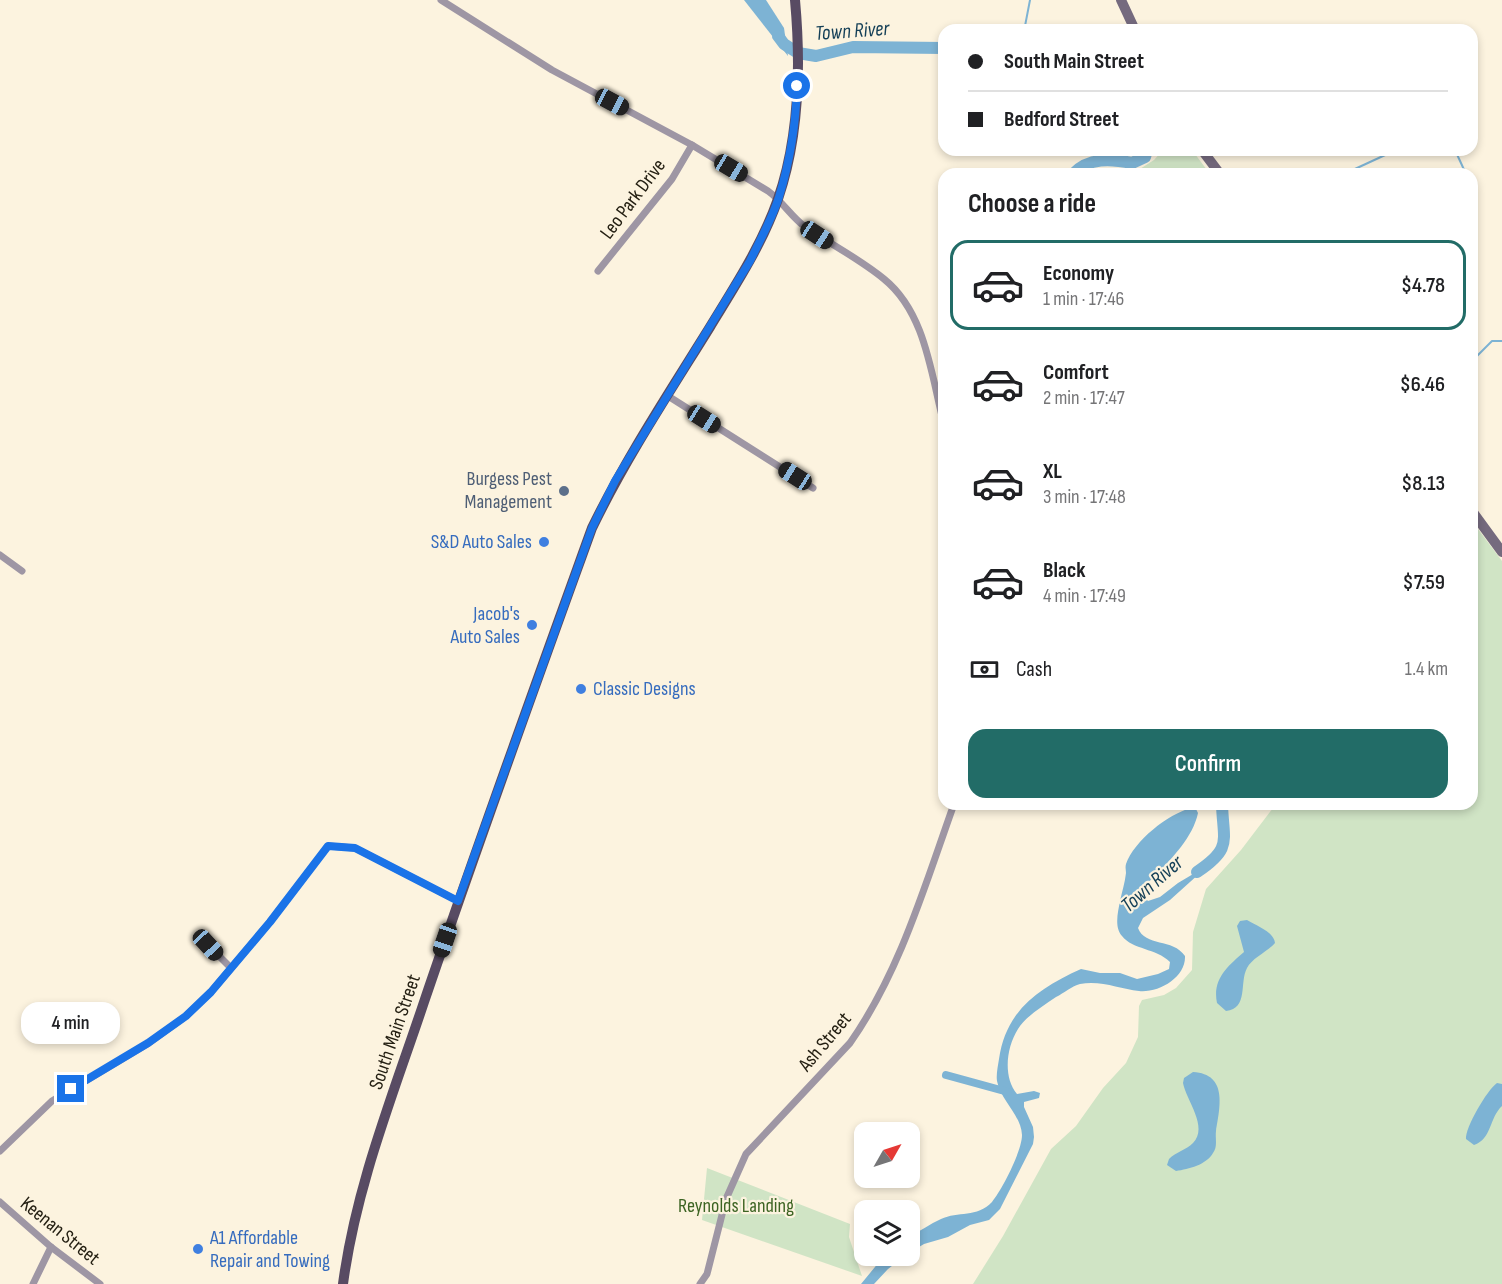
<!DOCTYPE html>
<meta charset="utf-8">
<style>
:root{--surface:#fff;--page:#f2f2f2;--text:#202124;--muted:#757577;--line:#e0e0e0;--accent:#226c67}
body{margin:0;font-family:"Sofia Sans Condensed",sans-serif;background:var(--page);color:var(--text);height:100vh;display:flex;flex-direction:column;font-size:22px;white-space:nowrap}
*{box-sizing:border-box;margin:0}
p{font-size:20px;color:var(--muted)}
.icon{flex:none;width:33px;height:33px;fill:none;stroke:currentColor;stroke-width:2;stroke-linecap:round;stroke-linejoin:round}
.map{position:relative;flex:1;overflow:hidden}
.side{position:absolute;left:938px;top:168px;width:540px;height:642px;display:flex;flex-direction:column;background:var(--surface);border-radius:18px;box-shadow:0 3px 9px #0003}
.side>*{flex:none}
.hud{position:absolute;left:938px;top:24px;width:540px;height:132px;border-radius:18px;box-shadow:0 3px 9px #0003;display:grid;align-content:center;height:132px;padding:0 30px;background:var(--surface)}
.needle{width:39px;rotate:51deg}
.tools{position:absolute;left:854px;top:1122px;display:grid;gap:12px}
.tools a{display:grid;place-items:center;width:66px;height:66px;border-radius:12px;background:var(--surface);box-shadow:0 3px 9px #0003;font-size:30px}
.end{position:absolute;width:27px;height:27px;margin:-14px;border:8px solid #1a73e8;background:#fff;box-shadow:0 0 0 3px #fff}
.from{border-radius:50%}
.bubble{position:absolute;height:42px;border-radius:18px;background:var(--surface);box-shadow:0 3px 9px #0003;font-size:20px;font-weight:600;line-height:42px;text-align:center}
.car{position:absolute;width:18px;height:36px;margin:-18px -9px;border-radius:8px;box-shadow:0 0 4px 2px #0007;background:linear-gradient(#222 24%,#8ab4d8 0 40%,#222 0 76%,#8ab4d8 0 86%,#222 0)}
.hud b{display:flex;align-items:center;gap:21px;height:57px;font-size:22px}
.hud b+b{border-top:2px solid var(--line)}
.hud i{width:15px;height:15px;background:var(--text)}
ul{padding:0;list-style:none}
li{display:flex;align-items:center;gap:18px;height:90px;margin:0 12px 9px;padding:0 18px;border:3px solid transparent;border-radius:18px}
li div{flex:1}
li b{display:block;font-size:22px}
li em{font-style:normal;font-weight:600}
li.on{border-color:var(--accent)}
li>.icon{width:54px;height:54px;stroke-width:1.5}
h2{padding:0 30px;font-size:27px;line-height:72px}
.pay{display:flex;align-items:center;gap:15px;height:66px;padding:0 30px;font-size:22px}
.pay p{margin-inline-start:auto}
.button{display:flex;gap:12px;margin-top:auto;padding:12px 30px}
.button a{flex:1;height:69px;border-radius:18px;background:var(--accent);color:#fff;font-size:24px;font-weight:600;line-height:69px;text-align:center}
.map>svg:first-child{display:block}
</style>
<div class="map">
<svg width="1502" height="1284" viewBox="0 0 1502 1284">
<rect width="100%" height="100%" fill="#fcf3df"/>
<g fill="#d0e4c5">
<polygon points="1163,150 1192,150 1210,174 1132,174 1154,160"/>
<polygon points="1472,521 1502,561 1502,1284 973,1284 1003,1236 1051,1149 1076,1126 1103,1088 1126,1063 1138,1037 1139,1006 1142,1000 1164,995 1176,988 1192,970 1193,932 1206,889 1241,850 1276,804 1472,804"/>
<polygon points="707,1168 850,1224 849,1237 862,1276 702,1220"/>
</g>
<g fill="#7db3d4">
<polygon points="744,0 766,0 784,28 788,56"/>
<path d="M1191,808L1196,809L1198,813C1193,837 1172,858 1156,875C1152,880 1145,883 1143,889C1142,894 1145,898 1148,901L1160,897L1178,883L1210,864L1170,900L1143,918L1138,928C1145,947 1173,938 1185,956C1186,977 1159,993 1139,991C1120,989 1101,980 1080,984C1072,986 1064,993 1056,997C1043,1006 1026,1016 1018,1029C1006,1048 1003,1077 1017,1094L1034,1091L1040,1093L1039,1098L1024,1102V1107L1033,1127L1034,1137L1033,1144L1000,1209L989,1220L970,1225L948,1237L924,1244L909,1253V1237C920,1231 930,1224 941,1219C958,1211 977,1218 992,1202C1002,1190 1022,1151 1022,1135C1021,1115 1001,1101 997,1081C996,1074 998,1066 999,1059C1006,1010 1039,988 1081,969L1100,973H1120L1137,979L1158,974L1169,969L1170,962C1156,948 1133,950 1122,936C1114,927 1118,912 1120,901C1122,892 1125,882 1126,873C1126,870 1125,868 1126,864C1134,841 1168,814 1191,808Z"/>
<path d="M1247,920C1257,926 1274,932 1275,943C1267,952 1252,958 1247,968C1239,983 1249,1008 1226,1011L1217,1003C1212,979 1228,966 1244,952L1237,926L1240,921Z"/>
<path d="M1193,1072C1228,1074 1220,1107 1216,1131C1215,1138 1218,1147 1213,1153C1206,1165 1189,1169 1176,1171L1167,1165L1169,1159C1176,1152 1186,1150 1193,1143C1209,1127 1186,1100 1183,1083L1184,1078Z"/>
<path d="M1497,1083L1502,1084V1106C1489,1118 1492,1139 1474,1145L1466,1139C1465,1128 1487,1090 1497,1083Z"/>
<polygon points="884,1256 905,1256 888,1269 874,1284 861,1284"/>
</g>
<g fill="none" stroke-linecap="round" stroke-linejoin="round">
<g stroke="#7db3d4" stroke-width="2">
<polyline points="1026,30 1025,26 1030,0"/>
<polyline points="1455,150 1466,174"/>
<polyline points="1344,174 1396,150"/>
<polyline points="1472,361 1492,341 1502,341"/>
</g>
<polyline stroke="#7db3d4" stroke-width="8" points="946,1075 1008,1092"/>
<g stroke="#7db3d4" stroke-width="12">
<polyline points="778,36 784,44 798,53 816,56 853,47 944,48"/>
<path d="M1073,174C1089,157 1111,159 1132,163L1145,157L1147,150"/>
<path d="M1197,872C1233,848 1223,841 1222,804"/>
</g>
<g stroke="#9e96a4" stroke-width="7">
<path d="M441,0L552,70L692,145L768,191C782,201 791,216 804,226C830,244 860,259 884,279C926,313 931,375 944,424"/>
<polyline points="598,271 672,179 692,145"/>
<polyline points="668,396 813,488"/>
<polyline points="0,555 22,571"/>
<polyline points="208,945 231,968"/>
<polyline points="0,1151 52,1101 149,1043 186,1016 211,992 270,922 328,846 355,848 458,901"/>
<polyline points="0,1202 51,1247 100,1284"/>
<polyline points="33,1284 51,1247"/>
<path d="M700,1284L707,1274L726,1199L746,1154L850,1043C900,972 925,885 954,804"/>
</g>
<g stroke="#756a7e" stroke-width="10">
<polyline points="1121,0 1135,30"/>
<polyline points="1202,150 1220,174"/>
<polyline points="1472,511 1502,552"/>
</g>
<path stroke="#584b63" stroke-width="10" d="M343,1284C356,1186 393,1095 424,1002C478,843 535,686 592,528C626,458 669,393 710,327C735,286 762,245 778,199C800,135 801,66 795,0"/>
</g>
<g fill="none" stroke-linecap="round" stroke-linejoin="round">
<path stroke="#1a73e8" stroke-width="8" d="M71,1089L148,1043L186,1016L211,992L270,922L328,846L355,848L458,901L592,528L615,481L750,261C760,240 772,219 779,197C790,161 796,123 797,86"/>
</g>
<circle fill="#5c6f8a" stroke="#fcf3df" stroke-width="2" cx="564" cy="491" r="6"/>
<g fill="#3f7fe0" stroke="#fcf3df" stroke-width="2">
<circle cx="544" cy="542" r="6"/>
<circle cx="532" cy="625" r="6"/>
<circle cx="581" cy="689" r="6"/>
<circle cx="198" cy="1249" r="6"/>
</g>
<g text-anchor="middle" dominant-baseline="central" stroke-width="4.5" stroke-linejoin="round" paint-order="stroke">
<g font-size="20" fill="#252013" stroke="#fcf3df">
<text transform="translate(633 199) rotate(-53)">Leo Park Drive</text>
<text transform="translate(395 1032) rotate(-71)">South Main Street</text>
<text transform="translate(825 1042) rotate(-50)">Ash Street</text>
<text transform="translate(60 1231) rotate(39)">Keenan Street</text>
</g>
<g font-size="20" fill="#4e5e75" stroke="#fcf3df" text-anchor="end">
<text x="552" y="479">Burgess Pest<tspan x="552" dy="23">Management</tspan></text>
</g>
<g font-size="20" fill="#366cbe" stroke="#fcf3df" text-anchor="end">
<text x="532" y="542">S&amp;D Auto Sales</text>
<text x="520" y="614">Jacob's<tspan x="520" dy="23">Auto Sales</tspan></text>
<text x="593" y="689" text-anchor="start">Classic Designs</text>
<text x="210" y="1238" text-anchor="start">A1 Affordable<tspan x="210" dy="23">Repair and Towing</tspan></text>
</g>
<g font-size="20" fill="#3d6423" stroke="#fcf3df">
<text x="736" y="1206">Reynolds Landing</text>
</g>
<g font-size="21" font-style="italic" fill="#143f57" stroke="#fcf3df">
<text transform="translate(852 31) rotate(-4)">Town River</text>
<text transform="translate(1152 884) rotate(-41)">Town River</text>
</g>
</g>
</svg>
<div class="tools">
<a><svg class="needle" viewBox="-14 -14 28 28"><path d="M0-13l5 13h-10z" fill="#e53935"/><path d="M0 13l5-13h-10z" fill="#757577"/></svg></a>
<a><svg class="icon" aria-label="layers" viewBox="0 0 24 24"><path d="M12 4l9 5-9 5-9-5zM3 14l9 5 9-5"/></svg></a>
</div>
<i class="end from" style="left:797px;top:86px"></i>
<i class="end" style="left:71px;top:1089px"></i>
<div class="bubble" style="left:21px;top:1002px;width:99px">4 min</div>
<i class="car" style="left:612px;top:102px;rotate:118deg"></i>
<i class="car" style="left:731px;top:168px;rotate:121deg"></i>
<i class="car" style="left:817px;top:235px;rotate:123deg"></i>
<i class="car" style="left:704px;top:419px;rotate:122deg"></i>
<i class="car" style="left:795px;top:476px;rotate:302deg"></i>
<i class="car" style="left:445px;top:940px;rotate:199deg"></i>
<i class="car" style="left:208px;top:945px;rotate:137deg"></i>
<div class="hud">
<b><i class="from"></i>South Main Street</b>
<b><i></i>Bedford Street</b>
</div>
<section class="side">
<h2>Choose a ride</h2>
<ul>
<li class="on"><svg class="icon" aria-label="car" viewBox="0 0 24 24"><path d="M5 17H2v-5l4-1 3-4h7l3 4 3 1v5h-3M9 17h6M6 11h13"/><circle cx="7" cy="17" r="2"/><circle cx="17" cy="17" r="2"/></svg><div><b>Economy</b><p>1 min · 17:46</p></div><em>$4.78</em></li>
<li><svg class="icon" aria-label="car" viewBox="0 0 24 24"><path d="M5 17H2v-5l4-1 3-4h7l3 4 3 1v5h-3M9 17h6M6 11h13"/><circle cx="7" cy="17" r="2"/><circle cx="17" cy="17" r="2"/></svg><div><b>Comfort</b><p>2 min · 17:47</p></div><em>$6.46</em></li>
<li><svg class="icon" aria-label="car" viewBox="0 0 24 24"><path d="M5 17H2v-5l4-1 3-4h7l3 4 3 1v5h-3M9 17h6M6 11h13"/><circle cx="7" cy="17" r="2"/><circle cx="17" cy="17" r="2"/></svg><div><b>XL</b><p>3 min · 17:48</p></div><em>$8.13</em></li>
<li><svg class="icon" aria-label="car" viewBox="0 0 24 24"><path d="M5 17H2v-5l4-1 3-4h7l3 4 3 1v5h-3M9 17h6M6 11h13"/><circle cx="7" cy="17" r="2"/><circle cx="17" cy="17" r="2"/></svg><div><b>Black</b><p>4 min · 17:49</p></div><em>$7.59</em></li>
</ul>
<div class="pay"><svg class="icon" aria-label="cash" viewBox="0 0 24 24"><path d="M3 7h18v10H3z"/><circle cx="12" cy="12" r="2"/></svg>Cash<p>1.4 km</p></div>
<div class="button"><a>Confirm</a></div>
</section>
</div>
